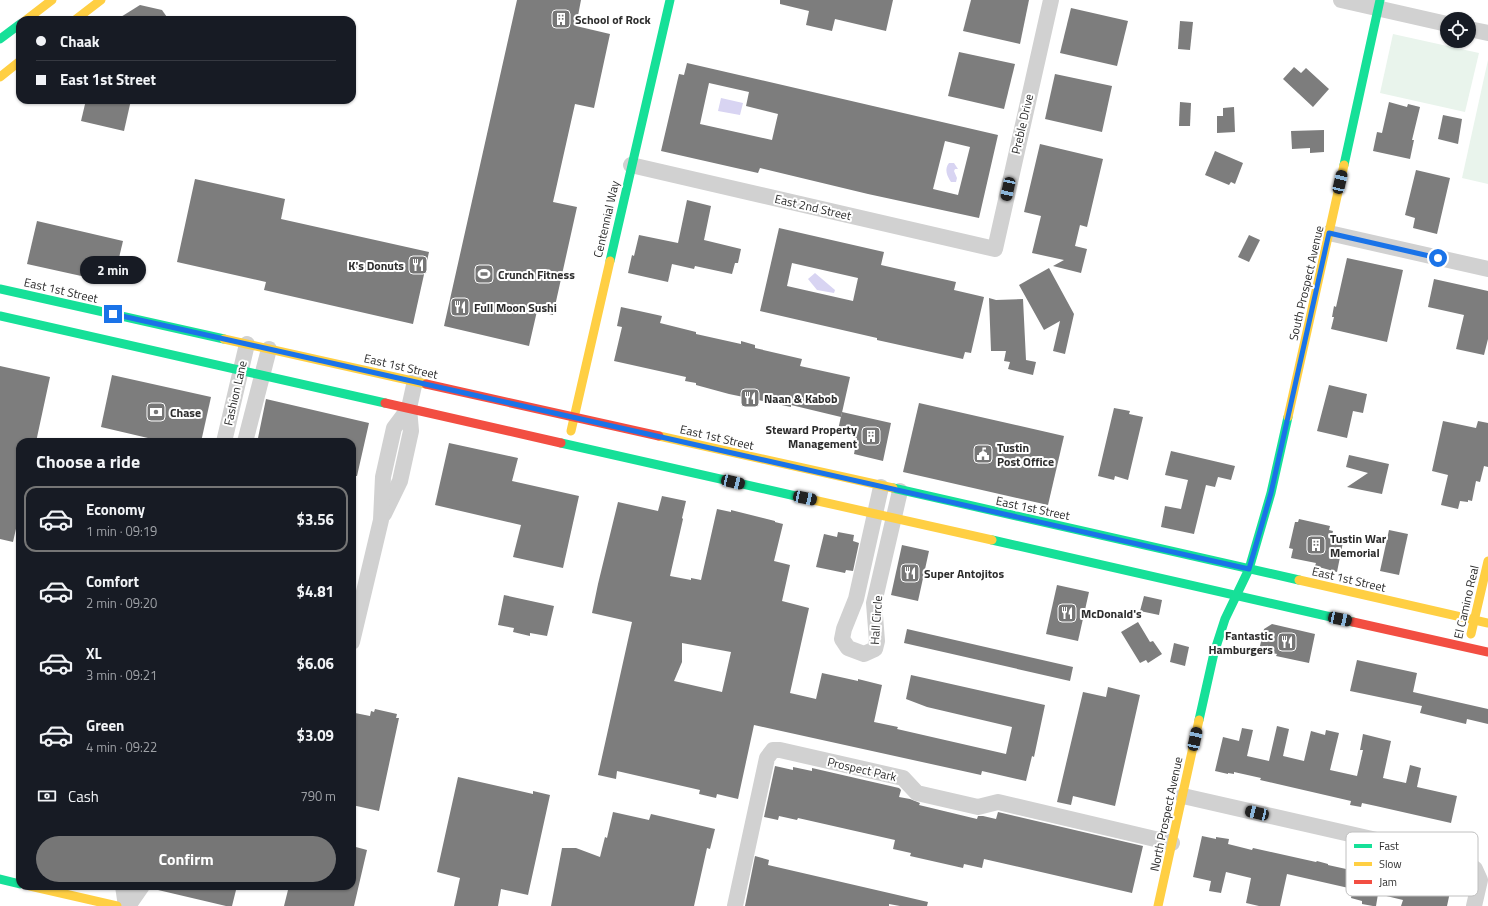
<!DOCTYPE html>
<meta charset="utf-8">
<style>
:root{--surface:#171b24;--page:#242831;--text:#f1f3f6;--muted:#9ea1a6;--line:#363941;--accent:#767676}
body{margin:0;font-family:"Titillium Web",sans-serif;background:var(--page);color:var(--text);height:100vh;display:flex;flex-direction:column;font-size:15px;white-space:nowrap}
*{box-sizing:border-box;margin:0}
p{font-size:13px;color:var(--muted)}
.icon{flex:none;width:22px;height:22px;fill:none;stroke:currentColor;stroke-width:2;stroke-linecap:round;stroke-linejoin:round}
.map{position:relative;flex:1;overflow:hidden}
.details{position:absolute;left:16px;top:438px;width:340px;height:452px;display:flex;flex-direction:column;background:var(--surface);border-radius:12px;box-shadow:0 1px 3px #0004}
.details>*{flex:none}
.banner{position:absolute;left:16px;top:16px;width:340px;height:88px;border-radius:12px;box-shadow:0 1px 3px #0004;display:grid;align-content:center;height:88px;padding:0 20px;background:var(--surface)}
.tools{position:absolute;left:1440px;top:12px;display:grid;gap:8px}
.tools a{display:grid;place-items:center;width:36px;height:36px;border-radius:50%;background:var(--surface);box-shadow:0 1px 3px #0004;font-size:20px}
.end{position:absolute;width:18px;height:18px;margin:-9px;border:5px solid #1a73e8;background:#fff;box-shadow:0 0 0 2px #fff}
.from{border-radius:50%}
.bubble{position:absolute;height:28px;border-radius:14px;background:var(--surface);box-shadow:0 1px 3px #0004;font-size:13px;font-weight:700;line-height:28px;text-align:center}
.car{position:absolute;width:12px;height:24px;margin:-12px -6px;border-radius:5px;box-shadow:0 0 3px 1px #0007;background:linear-gradient(#222 24%,#8ab4d8 0 40%,#222 0 76%,#8ab4d8 0 86%,#222 0)}
.banner b{display:flex;align-items:center;gap:14px;height:38px;font-size:15px}
.banner b+b{border-top:1px solid var(--line)}
.banner i{width:10px;height:10px;background:var(--text)}
ul{padding:0;list-style:none}
li{display:flex;align-items:center;gap:12px;height:66px;margin:0 8px 6px;padding:0 12px;border:2px solid transparent;border-radius:12px}
li div{flex:1}
li b{display:block;font-size:15px}
li em{font-style:normal;font-weight:700}
li.on{border-color:var(--accent)}
li>.icon{width:36px;height:36px;stroke-width:1.5}
h2{padding:0 20px;font-size:18px;line-height:48px}
.pay{display:flex;align-items:center;gap:10px;height:44px;padding:0 20px;font-size:15px}
.pay p{margin-inline-start:auto}
.primary-button{display:flex;gap:8px;margin-top:auto;padding:8px 20px}
.primary-button a{flex:1;height:46px;border-radius:24px;background:var(--accent);color:#fff;font-size:16px;font-weight:700;line-height:46px;text-align:center}
.map>svg:first-child{display:block}
</style>
<div class="map">
<svg width="1488" height="906" viewBox="0 0 1488 906">
<rect width="100%" height="100%" fill="#fff"/>
<g fill="#e9f4ec">
<polygon points="1393,34 1479,53 1465,112 1380,93"/>
<polygon points="1488,60 1488,184 1462,178"/>
</g>
<g fill="#d8d4f2">
<polygon points="721,98 743,103 740,115 718,111"/>
<path d="M949,163H954L958,169H955L954,171L957,178L956,182H951C947,176 944,169 949,163Z"/>
<polygon points="815,273 835,290 834,293 817,290 808,279"/>
</g>
<g fill="#7d7d7d" fill-rule="evenodd">
<polygon points="517,0 581,0 576,26 610,34 594,108 575,104 553,202 577,207 553,315 537,311 529,346 444,326"/>
<polygon points="780,0 893,0 886,31 835,19 832,31 806,25 809,11 780,4"/>
<polygon points="971,0 1029,0 1020,44 963,31"/>
<polygon points="140,5 162,10 169,20 116,20"/>
<polygon points="1071,8 1128,21 1117,66 1060,53"/>
<polygon points="1180,21 1193,22 1190,50 1178,49"/>
<polygon points="959,52 1015,64 1004,109 948,96"/>
<path d="M687,63L998,135L979,218L868,194L760,168L758,173L661,151L679,74L684,75ZM709,83L749,92L746,106L778,114L772,140L700,124ZM945,141L970,147L958,195L933,189Z"/>
<polygon points="1294,67 1301,73 1306,68 1329,89 1313,107 1283,79"/>
<polygon points="1055,74 1112,86 1102,132 1045,119"/>
<polygon points="86,100 131,100 124,131 81,121"/>
<polygon points="1180,102 1191,103 1190,126 1179,126"/>
<polygon points="1389,102 1407,107 1408,104 1420,107 1412,140 1414,140 1410,159 1373,151 1377,132 1382,133"/>
<polygon points="1234,107 1235,132 1217,133 1217,116 1223,116 1223,108"/>
<polygon points="1443,115 1462,119 1458,144 1438,139"/>
<polygon points="1324,130 1324,152 1310,153 1310,148 1292,149 1291,131"/>
<polygon points="1040,144 1103,159 1087,227 1080,225 1075,246 1087,249 1081,273 1053,266 1064,260 1032,253 1041,216 1024,212"/>
<polygon points="1215,151 1243,163 1235,184 1231,182 1229,185 1205,175"/>
<polygon points="1416,170 1450,178 1437,234 1413,228 1415,218 1405,215"/>
<polygon points="195,179 285,199 281,219 429,252 413,324 264,290 266,282 177,262"/>
<polygon points="687,200 711,206 704,240 741,249 738,263 735,263 732,274 695,266 694,269 672,264 668,282 628,273 632,255 634,256 639,235 678,243"/>
<polygon points="37,221 123,241 113,283 27,264"/>
<path d="M779,228L884,252L881,265L956,282L954,290L984,297L971,353L965,352L963,359L877,340V338L760,311ZM792,263L858,278L853,301L787,286Z"/>
<polygon points="1249,235 1260,240 1249,262 1238,257"/>
<polygon points="1347,258 1403,270 1387,342 1331,329 1334,317 1332,317 1334,306 1336,307"/>
<polygon points="1049,268 1074,314 1065,354 1053,351 1060,321 1044,330 1019,285"/>
<polygon points="1434,279 1488,291 1488,339 1484,355 1456,349 1464,315 1428,307"/>
<polygon points="989,298 996,300 1023,299 1026,360 1036,362 1033,375 1008,369 1010,362 1004,361 1006,351 991,351"/>
<polygon points="621,307 662,316 660,323 696,332 696,334 741,344 741,341 755,345 755,348 802,359 800,366 850,377 841,417 791,405 791,407 729,394 696,385 696,383 685,381 686,377 614,361 622,327 617,326"/>
<polygon points="0,366 50,377 36,442 20,442 20,511 13,542 0,539"/>
<polygon points="112,375 211,397 201,442 165,442 101,427"/>
<polygon points="1329,385 1367,394 1363,413 1353,411 1347,438 1317,431"/>
<polygon points="266,399 369,423 357,476 352,476 352,442 275,442 258,438"/>
<polygon points="919,403 1064,436 1048,505 903,472"/>
<polygon points="1114,408 1130,411 1129,414 1143,417 1128,480 1115,476 1114,480 1098,476"/>
<polygon points="842,412 891,423 883,461 854,454 857,438 854,437 855,434 838,430"/>
<polygon points="1443,421 1476,428 1478,421 1488,423 1488,467 1484,466 1480,482 1476,481 1472,501 1468,500 1468,502 1460,501 1458,509 1441,505 1448,475 1432,471"/>
<polygon points="449,443 518,458 512,481 579,496 563,568 513,557 521,525 435,505"/>
<polygon points="1171,451 1235,466 1231,480 1218,477 1215,487 1206,485 1194,534 1161,527 1165,506 1181,509 1188,480 1165,475"/>
<polygon points="1349,455 1389,464 1382,494 1347,487 1368,473 1346,467"/>
<path d="M662,496L686,501L682,518L683,519L670,576L691,580V578L701,580L717,509L731,512V510L775,521V522L783,524L774,561L790,565L782,601L809,608L790,693L816,699L822,673L858,681V679L882,685L874,722L898,727L897,729L1006,754L1012,727L927,707L906,699L911,675L1045,705L1034,757L1032,756L1026,781L982,771L981,775L754,725L738,799L717,794L716,798L699,794L700,790L617,771L616,779L598,775L632,622L592,613L598,584L618,502L658,511ZM682,643L731,652L722,692L674,681L682,662Z"/>
<polygon points="1299,519 1330,526 1329,530 1333,531 1331,539 1343,542 1337,572 1315,566 1316,563 1291,558 1293,549 1289,548 1295,522 1298,522"/>
<polygon points="1389,530 1408,534 1399,575 1380,571"/>
<polygon points="838,532 854,535 853,541 859,543 853,571 846,570 845,573 816,567 824,534 837,537"/>
<polygon points="902,545 929,551 918,601 891,595"/>
<polygon points="1057,585 1089,592 1078,641 1046,634"/>
<polygon points="504,595 554,606 547,636 530,633 530,636 513,632 514,628 498,625"/>
<polygon points="1144,596 1162,600 1159,615 1140,611"/>
<polygon points="1138,622 1150,642 1153,641 1162,654 1148,663 1146,660 1140,663 1121,632"/>
<polygon points="1272,624 1315,634 1309,663 1276,656 1277,654 1259,650 1264,629"/>
<polygon points="907,629 1073,667 1070,681 904,643"/>
<polygon points="1174,643 1189,647 1185,666 1170,662"/>
<polygon points="1357,660 1417,673 1413,692 1488,709 1488,724 1467,719 1466,724 1420,713 1422,706 1350,691"/>
<polygon points="1108,687 1140,695 1115,806 1073,796 1071,805 1057,802 1083,692 1106,697"/>
<polygon points="375,709 397,714 396,718 399,718 379,811 352,805 352,715 354,715 355,713 370,716 371,711 374,712"/>
<polygon points="1277,726 1289,729 1283,756 1304,761 1311,731 1325,735 1326,730 1339,733 1330,770 1357,776 1363,750 1360,750 1363,734 1391,741 1383,778 1406,783 1410,765 1421,768 1417,787 1457,796 1451,823 1376,806 1362,803 1361,807 1350,805 1351,801 1260,780 1261,778 1234,772 1234,774 1228,773 1228,774 1215,771 1223,737 1239,741 1242,728 1253,730 1247,756 1269,761"/>
<polygon points="775,766 793,770 793,767 812,771 812,768 899,788 901,790 899,797 910,799 920,803 919,805 977,819 978,816 983,816 996,819 998,812 1143,846 1132,893 984,859 982,868 964,864 963,868 910,856 911,853 893,849 895,840 798,818 797,820 779,816 778,820 764,817"/>
<polygon points="458,777 533,794 533,791 550,795 528,895 501,889 498,906 454,906 460,878 437,872"/>
<polygon points="613,812 649,820 651,814 715,829 710,849 707,848 694,906 551,906 562,848 576,848 600,857 605,837 607,838"/>
<polygon points="1202,836 1216,839 1216,837 1229,839 1228,844 1252,850 1253,848 1316,862 1317,861 1328,864 1328,865 1450,892 1447,906 1401,906 1403,900 1378,894 1376,906 1373,906 1362,904 1362,901 1351,898 1353,889 1287,874 1280,906 1259,906 1246,903 1251,878 1226,872 1221,893 1209,891 1211,881 1193,877"/>
<polygon points="352,846 367,850 354,906 284,906 289,886 352,886"/>
<polygon points="755,856 769,860 768,865 928,902 927,906 900,906 889,904 889,906 745,906"/>
<polygon points="159,886 237,886 232,906 226,906 158,890"/>
</g>
<g fill="none" stroke-linecap="round" stroke-linejoin="round">
<g stroke="#d1d1d1" stroke-width="16">
<polyline points="1341,0 1447,24"/>
<polyline points="1469,29 1488,33"/>
<polyline points="631,165 995,249 1051,0"/>
<polyline points="1329,233 1488,269"/>
<polyline points="224,442 247,344"/>
<polyline points="245,442 269,349"/>
<polyline points="881,487 856,599 844,629 842,639 848,648 864,654 875,649 877,641 874,603 900,491"/>
<polyline points="384,514 400,481 411,431 409,408 415,381"/>
<polyline points="352,642 381,520 383,477 394,428 409,408"/>
<polyline points="1183,796 1464,860 1475,869 1480,880 1474,906"/>
<polyline points="123,886 126,906"/>
<polyline points="128,906 142,886"/>
<polyline points="735,906 767,758 773,750 780,750 903,778 917,793 978,807 998,802 1172,843"/>
</g>
<g stroke="#16e098" stroke-width="9">
<polyline points="0,39 20,24"/>
<polyline points="1344,165 1380,0"/>
<polyline points="610,261 670,0"/>
<polyline points="0,289 224,339"/>
<polyline points="0,316 385,403"/>
<polyline points="561,443 800,497"/>
<polyline points="893,488 1299,580"/>
<polyline points="992,540 1353,622"/>
<polyline points="1199,720 1214,653 1225,619 1249,569 1271,493 1288,417"/>
<polyline points="0,879 20,884"/>
</g>
<g stroke="#ffcf43" stroke-width="9">
<polyline points="26,20 52,0"/>
<polyline points="75,20 101,0"/>
<polyline points="0,77 20,61"/>
<polyline points="224,339 426,384"/>
<polyline points="1288,417 1344,165"/>
<polyline points="571,431 610,261"/>
<polyline points="659,436 893,488"/>
<polyline points="800,497 992,540"/>
<polyline points="1299,580 1488,623"/>
<polyline points="1471,634 1488,561"/>
<polyline points="30,886 117,906"/>
<polyline points="1158,906 1199,720"/>
</g>
<g stroke="#f24e42" stroke-width="9">
<polyline points="426,384 659,436"/>
<polyline points="385,403 561,443"/>
<polyline points="1353,622 1488,652"/>
</g>
</g>
<g fill="none" stroke-linecap="round" stroke-linejoin="round">
<polyline stroke="#1a73e8" stroke-width="5" points="113,314 1249,569 1271,493 1329,233 1438,258"/>
</g>
<defs>
<g id="building-square" transform="scale(1)"><rect x="-9" y="-9" width="18" height="18" rx="4" fill="#767676" stroke="#fff"/><path d="M-4-6H4V6H1V3H-1V6H-4ZM-2.5-4.3h1.7v1.8h-1.7ZM.8-4.3h1.7v1.8H.8ZM-2.5-1h1.7V.8h-1.7ZM.8-1h1.7V.8H.8Z" fill="#fff"/></g>
<g id="restaurant-square" transform="scale(1)"><rect x="-9" y="-9" width="18" height="18" rx="4" fill="#767676" stroke="#fff"/><path d="M-5-6h1v4h1v-4h1v4h1v-4h1v5L-1.5 .5V6h-2V.5L-5-1ZM5-6V6H3V1.5H1.5Q1.5-4 5-6Z" fill="#fff"/></g>
<g id="stadium-square" transform="scale(1)"><rect x="-9" y="-9" width="18" height="18" rx="4" fill="#767676" stroke="#fff"/><path d="M0-5a6.5 5 0 1 0 0 10a6.5 5 0 1 0 0-10ZM-3.5-1.8h7v3.6h-7Z" fill="#fff"/></g>
<g id="bank-square" transform="scale(1)"><rect x="-9" y="-9" width="18" height="18" rx="4" fill="#767676" stroke="#fff"/><path d="M-6-4H6V4H-6ZM0-2.3a2.3 2.3 0 1 0 0 4.6a2.3 2.3 0 1 0 0-4.6Z" fill="#fff"/></g>
<g id="civic-square" transform="scale(1)"><rect x="-9" y="-9" width="18" height="18" rx="4" fill="#767676" stroke="#fff"/><path d="M-.6-6.5H3V-4.5H.6V-3L4-1V1h2V6H-6V1h2V-1L-.6-3ZM-1.2 2.5V6h2.4V2.5Z" fill="#fff"/></g>
</defs>
<g fill-rule="evenodd">
<use href="#building-square" x="561" y="19"/>
<use href="#restaurant-square" x="418" y="265"/>
<use href="#stadium-square" x="484" y="274"/>
<use href="#restaurant-square" x="460" y="307"/>
<use href="#restaurant-square" x="750" y="398"/>
<use href="#bank-square" x="156" y="412"/>
<use href="#building-square" x="871" y="436"/>
<use href="#civic-square" x="983" y="454"/>
<use href="#building-square" x="1316" y="545"/>
<use href="#restaurant-square" x="910" y="573"/>
<use href="#restaurant-square" x="1067" y="613"/>
<use href="#restaurant-square" x="1287" y="642"/>
</g>
<g text-anchor="middle" dominant-baseline="central" stroke-width="4" stroke-linejoin="round" paint-order="stroke">
<g font-size="12" font-weight="bold" fill="#2c2c2c" stroke="#fff" text-anchor="start">
<text x="575" y="19">School of Rock</text>
<text x="404" y="265" text-anchor="end">K's Donuts</text>
<text x="498" y="274">Crunch Fitness</text>
<text x="474" y="307">Full Moon Sushi</text>
<text x="764" y="398">Naan &amp; Kabob</text>
<text x="170" y="412">Chase</text>
<text x="857" y="429" text-anchor="end">Steward Property<tspan x="857" dy="14">Management</tspan></text>
<text x="997" y="447">Tustin<tspan x="997" dy="14">Post Office</tspan></text>
<text x="1330" y="538">Tustin War<tspan x="1330" dy="14">Memorial</tspan></text>
<text x="924" y="573">Super Antojitos</text>
<text x="1081" y="613">McDonald's</text>
<text x="1273" y="635" text-anchor="end">Fantastic<tspan x="1273" dy="14">Hamburgers</tspan></text>
</g>
<g font-size="12" fill="#2c2c2c" stroke="#fff">
<text transform="translate(1022 124) rotate(-77)">Preble Drive</text>
<text transform="translate(813 207) rotate(13)">East 2nd Street</text>
<text transform="translate(606 219) rotate(-77)">Centennial Way</text>
<text transform="translate(1306 283) rotate(-77)">South Prospect Avenue</text>
<text transform="translate(61 290) rotate(13)">East 1st Street</text>
<text transform="translate(401 366) rotate(13)">East 1st Street</text>
<text transform="translate(235 393) rotate(-77)">Fashion Lane</text>
<text transform="translate(717 437) rotate(13)">East 1st Street</text>
<text transform="translate(1033 508) rotate(12)">East 1st Street</text>
<text transform="translate(1349 579) rotate(13)">East 1st Street</text>
<text transform="translate(1466 602) rotate(-77)">El Camino Real</text>
<text transform="translate(876 620) rotate(-86)">Hall Circle</text>
<text transform="translate(862 769) rotate(13)">Prospect Park</text>
<text transform="translate(1166 814) rotate(-78)">North Prospect Avenue</text>
</g>
</g>
<rect x="1346" y="832" width="132" height="64" rx="6" fill="#fff" stroke="#c0c0c0" stroke-width="1"/>
<rect x="1354" y="844" width="18" height="4" fill="#16e098"/>
<rect x="1354" y="862" width="18" height="4" fill="#ffcf43"/>
<rect x="1354" y="880" width="18" height="4" fill="#f24e42"/>
<g font-size="11" fill="#2c2c2c">
<text x="1379" y="850">Fast</text>
<text x="1379" y="868">Slow</text>
<text x="1379" y="886">Jam</text>
</g>
</svg>
<div class="tools">
<a><svg class="icon" aria-label="locate" viewBox="0 0 24 24"><circle cx="12" cy="12" r="6"/><path d="M12 2v4M12 18v4M2 12h4M18 12h4"/></svg></a>
</div>
<i class="end from" style="left:1438px;top:258px"></i>
<i class="end" style="left:113px;top:314px"></i>
<div class="bubble" style="left:80px;top:256px;width:66px">2 min</div>
<i class="car" style="left:1340px;top:182px;rotate:13deg"></i>
<i class="car" style="left:1008px;top:189px;rotate:192deg"></i>
<i class="car" style="left:733px;top:482px;rotate:103deg"></i>
<i class="car" style="left:805px;top:498px;rotate:102deg"></i>
<i class="car" style="left:1340px;top:619px;rotate:102deg"></i>
<i class="car" style="left:1195px;top:739px;rotate:12deg"></i>
<i class="car" style="left:1257px;top:813px;rotate:283deg"></i>
<div class="banner">
<b><i class="from"></i>Chaak</b>
<b><i></i>East 1st Street</b>
</div>
<section class="details">
<h2>Choose a ride</h2>
<ul>
<li class="on"><svg class="icon" aria-label="car" viewBox="0 0 24 24"><path d="M5 17H2v-5l4-1 3-4h7l3 4 3 1v5h-3M9 17h6M6 11h13"/><circle cx="7" cy="17" r="2"/><circle cx="17" cy="17" r="2"/></svg><div><b>Economy</b><p>1 min · 09:19</p></div><em>$3.56</em></li>
<li><svg class="icon" aria-label="car" viewBox="0 0 24 24"><path d="M5 17H2v-5l4-1 3-4h7l3 4 3 1v5h-3M9 17h6M6 11h13"/><circle cx="7" cy="17" r="2"/><circle cx="17" cy="17" r="2"/></svg><div><b>Comfort</b><p>2 min · 09:20</p></div><em>$4.81</em></li>
<li><svg class="icon" aria-label="car" viewBox="0 0 24 24"><path d="M5 17H2v-5l4-1 3-4h7l3 4 3 1v5h-3M9 17h6M6 11h13"/><circle cx="7" cy="17" r="2"/><circle cx="17" cy="17" r="2"/></svg><div><b>XL</b><p>3 min · 09:21</p></div><em>$6.06</em></li>
<li><svg class="icon" aria-label="car" viewBox="0 0 24 24"><path d="M5 17H2v-5l4-1 3-4h7l3 4 3 1v5h-3M9 17h6M6 11h13"/><circle cx="7" cy="17" r="2"/><circle cx="17" cy="17" r="2"/></svg><div><b>Green</b><p>4 min · 09:22</p></div><em>$3.09</em></li>
</ul>
<div class="pay"><svg class="icon" aria-label="cash" viewBox="0 0 24 24"><path d="M3 7h18v10H3z"/><circle cx="12" cy="12" r="2"/></svg>Cash<p>790 m</p></div>
<div class="primary-button"><a>Confirm</a></div>
</section>
</div>
